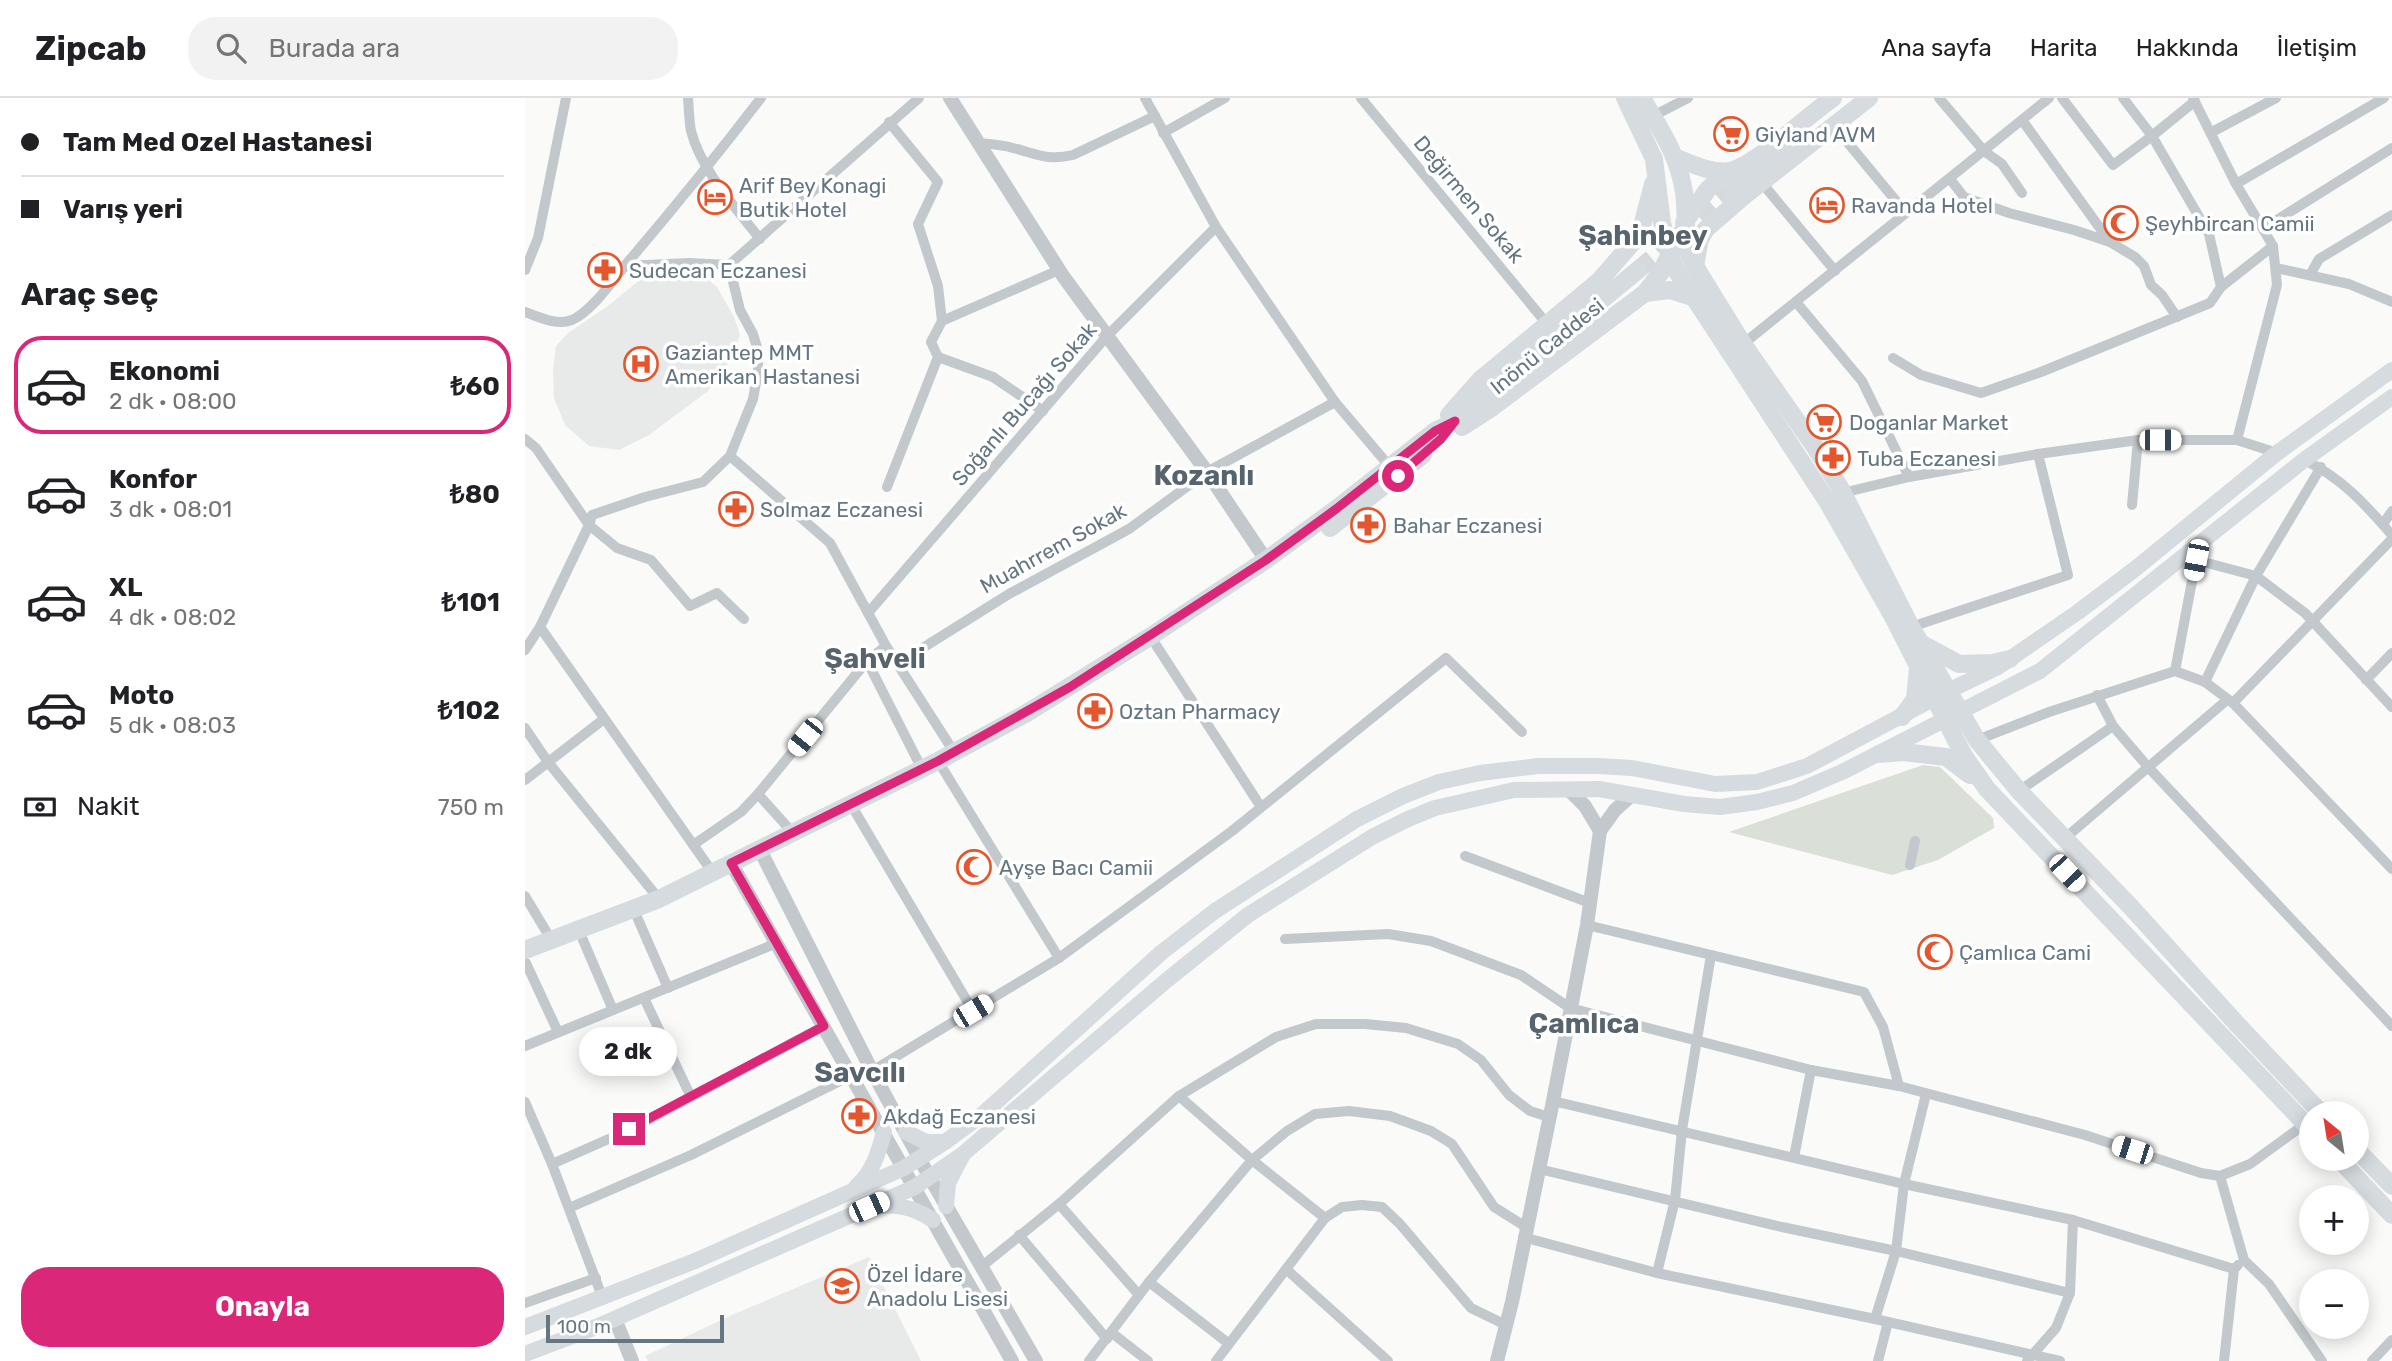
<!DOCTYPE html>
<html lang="tr">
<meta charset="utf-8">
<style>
:root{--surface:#fff;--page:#f2f2f2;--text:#202124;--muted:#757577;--line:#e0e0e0;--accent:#db2777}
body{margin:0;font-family:Rubik,sans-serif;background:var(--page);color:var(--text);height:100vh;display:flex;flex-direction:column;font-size:26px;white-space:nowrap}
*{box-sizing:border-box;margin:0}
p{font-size:23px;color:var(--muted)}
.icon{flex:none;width:38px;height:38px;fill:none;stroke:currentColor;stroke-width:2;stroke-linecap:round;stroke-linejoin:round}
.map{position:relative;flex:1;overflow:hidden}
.panel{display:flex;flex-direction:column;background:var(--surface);width:525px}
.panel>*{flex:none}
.top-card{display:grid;align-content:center;height:154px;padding:0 21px;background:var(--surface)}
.needle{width:46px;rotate:330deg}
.tools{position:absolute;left:1774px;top:1003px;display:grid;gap:14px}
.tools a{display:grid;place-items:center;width:70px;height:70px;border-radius:50%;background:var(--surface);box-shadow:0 4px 18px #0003;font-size:35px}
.scale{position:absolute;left:21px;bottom:18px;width:178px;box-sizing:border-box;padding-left:7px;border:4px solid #657683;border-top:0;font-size:19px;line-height:24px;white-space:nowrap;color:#657683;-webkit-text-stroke:5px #fff;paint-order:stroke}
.end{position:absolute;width:32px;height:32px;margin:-16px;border:9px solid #db2777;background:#fff;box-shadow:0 0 0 4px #fff}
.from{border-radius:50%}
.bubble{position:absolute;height:49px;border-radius:24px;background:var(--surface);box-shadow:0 4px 18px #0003;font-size:23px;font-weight:700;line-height:49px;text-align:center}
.car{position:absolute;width:21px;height:42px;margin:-21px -10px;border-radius:9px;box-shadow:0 0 5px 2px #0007;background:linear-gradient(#fff 24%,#345 0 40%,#fff 0 76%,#345 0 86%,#fff 0)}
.top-card b{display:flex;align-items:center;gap:24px;height:66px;font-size:26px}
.top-card b+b{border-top:2px solid var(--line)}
.top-card i{width:18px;height:18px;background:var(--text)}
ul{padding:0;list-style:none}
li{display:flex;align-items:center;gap:21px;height:98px;margin:0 14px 10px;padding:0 7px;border:4px solid transparent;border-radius:28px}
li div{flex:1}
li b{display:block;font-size:26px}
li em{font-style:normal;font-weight:700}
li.on{border-color:var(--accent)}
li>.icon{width:63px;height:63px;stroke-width:1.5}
h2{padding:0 21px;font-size:32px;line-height:84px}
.pay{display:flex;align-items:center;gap:18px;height:77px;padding:0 21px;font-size:26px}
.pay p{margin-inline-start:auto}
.cta{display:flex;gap:14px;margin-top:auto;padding:14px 21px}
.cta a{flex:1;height:80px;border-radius:28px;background:var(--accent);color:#fff;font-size:28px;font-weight:700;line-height:80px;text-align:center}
header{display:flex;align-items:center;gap:42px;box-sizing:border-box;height:98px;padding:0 35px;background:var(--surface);border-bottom:2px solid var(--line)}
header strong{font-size:33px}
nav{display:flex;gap:38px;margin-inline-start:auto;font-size:24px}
.search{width:490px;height:63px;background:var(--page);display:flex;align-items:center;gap:18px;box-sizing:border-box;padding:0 24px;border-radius:28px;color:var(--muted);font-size:26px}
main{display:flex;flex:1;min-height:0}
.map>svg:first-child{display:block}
</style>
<header>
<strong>Zipcab</strong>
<div class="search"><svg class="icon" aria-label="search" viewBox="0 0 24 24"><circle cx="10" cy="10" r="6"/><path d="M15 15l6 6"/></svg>Burada ara</div>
<nav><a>Ana sayfa</a><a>Harita</a><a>Hakkında</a><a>İletişim</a></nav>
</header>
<main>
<section class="panel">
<div class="top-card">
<b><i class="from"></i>Tam Med Ozel Hastanesi</b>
<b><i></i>Varış yeri</b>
</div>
<h2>Araç seç</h2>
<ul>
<li class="on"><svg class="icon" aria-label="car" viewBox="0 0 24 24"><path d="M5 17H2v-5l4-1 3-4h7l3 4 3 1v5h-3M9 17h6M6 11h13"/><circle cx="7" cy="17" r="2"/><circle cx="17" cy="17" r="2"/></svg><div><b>Ekonomi</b><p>2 dk · 08:00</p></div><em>₺60</em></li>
<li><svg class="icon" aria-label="car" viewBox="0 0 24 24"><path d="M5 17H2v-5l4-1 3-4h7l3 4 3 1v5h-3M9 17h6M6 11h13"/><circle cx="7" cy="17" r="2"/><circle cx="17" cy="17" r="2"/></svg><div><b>Konfor</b><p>3 dk · 08:01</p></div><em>₺80</em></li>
<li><svg class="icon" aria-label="car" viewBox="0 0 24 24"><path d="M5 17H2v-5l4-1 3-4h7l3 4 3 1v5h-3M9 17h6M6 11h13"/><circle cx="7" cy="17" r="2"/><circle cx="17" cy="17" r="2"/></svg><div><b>XL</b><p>4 dk · 08:02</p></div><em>₺101</em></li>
<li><svg class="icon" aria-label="car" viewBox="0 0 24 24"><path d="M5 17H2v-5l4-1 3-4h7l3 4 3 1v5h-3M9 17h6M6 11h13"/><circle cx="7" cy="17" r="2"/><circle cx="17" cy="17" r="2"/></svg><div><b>Moto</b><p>5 dk · 08:03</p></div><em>₺102</em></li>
</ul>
<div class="pay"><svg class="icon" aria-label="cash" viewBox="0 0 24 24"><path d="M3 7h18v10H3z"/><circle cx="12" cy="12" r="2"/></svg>Nakit<p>750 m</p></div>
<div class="cta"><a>Onayla</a></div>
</section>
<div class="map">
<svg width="1867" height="1263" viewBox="0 0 1867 1263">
<rect width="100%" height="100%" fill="#fafaf8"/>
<g fill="#e8e9e9">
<polygon points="169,170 192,189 209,219 215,237 207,260 183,293 124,337 94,352 64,348 40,327 29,300 28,271 31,248 43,235 83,208 122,176 143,171"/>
<polygon points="344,1159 396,1263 123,1263 120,1258 207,1217"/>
</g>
<polygon fill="#dadfd7" points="1398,667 1415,669 1468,720 1469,730 1413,762 1367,777 1204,734"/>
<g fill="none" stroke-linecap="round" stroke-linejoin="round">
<polyline stroke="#d5d9db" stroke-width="18" stroke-dasharray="18 9" stroke-linecap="butt" points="1113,172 1204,95"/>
<g stroke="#c3c8cc" stroke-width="10">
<path d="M163,0C164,11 164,22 166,33C176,72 211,110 235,141"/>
<polyline points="620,0 691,129 810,304 865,369"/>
<polyline points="836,0 1022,226"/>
<polyline points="1414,0 1459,53 1477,66 1497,95"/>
<polyline points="1537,0 1588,67 1627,38 1670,3"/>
<polyline points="1598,0 1627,38 1684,136 1696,189"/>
<polyline points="1668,0 1711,86 1748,148 1752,187 1712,342"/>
<polyline points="1128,18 1163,0"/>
<polyline points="1497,22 1585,144"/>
<polyline points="1309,28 1381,115"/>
<polyline points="1687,34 1751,0"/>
<polyline points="638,35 700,0"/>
<path d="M455,45C466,46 478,47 488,50C512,56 523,63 548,57L630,18"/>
<polyline points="1425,81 1439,99 1484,115 1549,132 1585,144 1610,159 1619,168 1626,187 1637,197 1652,219"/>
<polyline points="1237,85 1310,173"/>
<polyline points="1711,86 1859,0"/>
<polyline points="1739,130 1867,50"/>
<polyline points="204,167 215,212 228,236 233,253 233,273 228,301 205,358 178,384 120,399 67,417 64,427 92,450 126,462 165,508 192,495 219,521"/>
<polyline points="100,168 164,165 204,167 394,0"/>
<polyline points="1751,170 1824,186 1867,204"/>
<polyline points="0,172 13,140 41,0"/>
<polyline points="1785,177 1794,161 1867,117"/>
<polyline points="1271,204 1337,283 1384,379"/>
<path d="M0,214C14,219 32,228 47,222C67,213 89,181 103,164C149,110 193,56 236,0"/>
<polyline points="417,223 534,172"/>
<polyline points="1218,246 1524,0"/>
<polyline points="413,259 468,279 518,313"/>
<polyline points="1368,260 1396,277 1456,295 1516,274 1685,205 1696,189 1748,148"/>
<polyline points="0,341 11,350 64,427 15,529 0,552"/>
<polyline points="205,358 305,445 361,548 429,654"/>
<path d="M1779,362C1816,379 1841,407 1867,437"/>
<polyline points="362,389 413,259 406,244 417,223 413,188 393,126 413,84 364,24"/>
<polyline points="1313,396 1384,379 1513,356 1613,342 1712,342 1752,355"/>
<polyline points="1607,407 1613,342"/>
<polyline points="1858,426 1867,413"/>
<polyline points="1657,461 1671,462 1731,478 1780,515 1867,609"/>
<polyline points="343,515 582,238 691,129"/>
<polyline points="15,529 188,775"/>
<polyline points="1386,529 1543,477 1513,356"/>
<polyline points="631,547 736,709"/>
<polyline points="342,563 397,671"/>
<polyline points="372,566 484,496 604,431 682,374 810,304"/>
<polyline points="1650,573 1671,462"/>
<polyline points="1841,582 1867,555"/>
<polyline points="1680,584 1731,478 1796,369"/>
<polyline points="1572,597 1588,628 1623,669 1867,928"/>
<polyline points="1708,605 1867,441"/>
<polyline points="0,630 23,664 134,801"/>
<polyline points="1452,642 1524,614 1650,573 1680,584 1708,605 1867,771"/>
<polyline points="413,663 534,860"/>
<polyline points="0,682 79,621"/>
<polyline points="1494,693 1588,628"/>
<polyline points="233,696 268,735"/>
<polyline points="325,705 448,913"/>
<polyline points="1539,741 1702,602"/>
<polyline points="168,747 216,714 233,696 342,563 361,548"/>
<polyline points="940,758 1065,805"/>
<polyline points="1385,767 1390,743"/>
<polyline points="0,798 27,843"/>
<polyline points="112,819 143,890"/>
<polyline points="1062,827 1339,894 1358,929 1374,988"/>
<polyline points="760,841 863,836 906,843 996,877 1045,910 1286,972 1374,988 1560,1037 1676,1075 1695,1078 1725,1066 1780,1026"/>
<polyline points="58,842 88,912"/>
<polyline points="1,865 33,934"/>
<polyline points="119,900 166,999"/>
<polyline points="0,948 252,845"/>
<polyline points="347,973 534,860 707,733 921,560 997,634"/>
<polyline points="654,998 727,1062 800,1120"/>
<polyline points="1028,1003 1379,1086 1548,1122 1709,1171"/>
<polyline points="0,1004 27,1066 78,1201"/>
<polyline points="1269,1059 1286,972"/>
<polyline points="27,1066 104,1032 299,928"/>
<polyline points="1014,1071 1257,1129 1371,1153 1545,1195"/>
<polyline points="1695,1078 1719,1162 1744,1186 1797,1263"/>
<polyline points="534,1106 614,1197"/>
<polyline points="44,1110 166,1057 327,977"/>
<polyline points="494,1137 582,1241"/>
<polyline points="998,1139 1132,1175 1350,1221 1535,1263"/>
<polyline points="456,1169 534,1106 654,998 751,939 791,926 840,926 881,930 933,946 956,962 984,997 1005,1013 1024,1019"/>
<polyline points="761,1171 863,1263"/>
<polyline points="1132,1175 1150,1102 1157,1032 1186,857"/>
<polyline points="624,1184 703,1245"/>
<polyline points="0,1205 71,1180"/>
<polyline points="1350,1221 1371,1153 1379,1086 1401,996"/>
<polyline points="587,1235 623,1263"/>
<polyline points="564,1263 624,1184 727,1062 762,1033 790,1016 824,1013 865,1018 906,1033 927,1046 969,1109 1001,1129"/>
<polyline points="691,1263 800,1120 817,1109 837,1107 857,1109 875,1126 946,1210 981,1227"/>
<polyline points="1353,1263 1363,1224"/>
<polyline points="1502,1263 1531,1230 1545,1195 1548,1122"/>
<polyline points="1699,1263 1709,1171 1713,1167"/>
<polyline points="1847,1263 1867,1242"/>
</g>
<g stroke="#c3c8cc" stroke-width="14">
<polyline points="425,0 538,178 682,374 741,462"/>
<polyline points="1043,691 1060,708 1075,733"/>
<polyline points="234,750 347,973 404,1078 511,1263"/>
<polyline points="206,765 487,1263"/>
<polyline points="90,1221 107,1263"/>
<polyline points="972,1263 987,1204 1028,1003 1062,827 1075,733 1090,712 1108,696"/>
</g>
<g stroke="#d6dbdf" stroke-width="16">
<polyline points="381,1034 401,1044 420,1044"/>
<path d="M331,1089C348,1074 353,1056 359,1034"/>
<path d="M354,1108C375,1106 391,1111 408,1122"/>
<polyline points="421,1108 423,1085 437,1058"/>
<polyline points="0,1229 170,1163 379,1070 420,1044 458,1016 637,854 690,813 832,721 878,698 914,684 955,675 1013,668 1073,668 1107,670 1190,686 1232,684 1282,668 1423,593 1473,569 1553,514 1610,471 1752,355 1867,272"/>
<polyline points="0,1256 71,1229 390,1089 438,1056 642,882 723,817 847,739 883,721 910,710 989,692 1074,691 1159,706 1195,709 1232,704 1268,695 1317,674 1515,573 1779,362 1867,299"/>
</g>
<g stroke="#d6dbdf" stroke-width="18">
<polyline points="1100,0 1129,61 1137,125 1149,169 1302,403 1367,517 1439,658 1462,691 1787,1033"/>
<path d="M1117,0C1136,33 1153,56 1159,94C1162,116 1159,138 1165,160L1218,246L1290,349L1317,393L1386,529L1452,642L1494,693L1605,808L1711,925L1796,1015"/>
<path d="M1152,60C1167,66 1188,76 1205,73C1231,67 1283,17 1308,0"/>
<polyline points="1207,93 1259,52"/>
<polyline points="1159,125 1183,91 1204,73"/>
<polyline points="1170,168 1175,141 1181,131 1219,98 1344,0"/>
<polyline points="1120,195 1145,192 1167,199"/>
<polyline points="924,317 955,282 1074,183 1108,144 1117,128 1128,86"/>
<polyline points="937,329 965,311 1120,195 1136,174 1148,150"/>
<polyline points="805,430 898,357"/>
<polyline points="1397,546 1434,566 1467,565 1485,561"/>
<polyline points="1377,619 1390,601 1393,570"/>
<polyline points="1354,656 1378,654 1421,659 1445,677"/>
<polyline points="0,852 134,801 413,663 500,616 626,538 741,462 811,411 910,333 930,323 1113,172"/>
<polyline points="1832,1052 1867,1088"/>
<polyline points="1813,1060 1867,1117"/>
</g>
</g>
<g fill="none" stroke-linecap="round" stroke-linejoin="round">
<polyline stroke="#db2777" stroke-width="9" points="104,1031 299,928 206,765 413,663 545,589 741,462 811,411 910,333 930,323 916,341 873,378"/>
</g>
<defs>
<g id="supermarket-ring" transform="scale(1.75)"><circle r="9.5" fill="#fff" stroke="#e4572e" stroke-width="1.5"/><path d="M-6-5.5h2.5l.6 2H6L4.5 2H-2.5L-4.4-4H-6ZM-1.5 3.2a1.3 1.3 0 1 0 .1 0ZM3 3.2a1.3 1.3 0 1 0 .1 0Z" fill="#e4572e"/></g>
<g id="hotel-ring" transform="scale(1.75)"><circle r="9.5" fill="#fff" stroke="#e4572e" stroke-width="1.5"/><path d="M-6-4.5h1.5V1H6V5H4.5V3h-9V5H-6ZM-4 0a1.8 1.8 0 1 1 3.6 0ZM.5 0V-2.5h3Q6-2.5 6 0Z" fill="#e4572e"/></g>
<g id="mosque-ring" transform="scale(1.75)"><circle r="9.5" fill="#fff" stroke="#e4572e" stroke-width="1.5"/><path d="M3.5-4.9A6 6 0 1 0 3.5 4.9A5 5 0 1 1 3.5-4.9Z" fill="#e4572e"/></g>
<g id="pharmacy-ring" transform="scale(1.75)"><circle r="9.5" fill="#fff" stroke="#e4572e" stroke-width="1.5"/><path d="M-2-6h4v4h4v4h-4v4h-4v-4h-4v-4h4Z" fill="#e4572e"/></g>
<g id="hospital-ring" transform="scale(1.75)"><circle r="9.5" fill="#fff" stroke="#e4572e" stroke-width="1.5"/><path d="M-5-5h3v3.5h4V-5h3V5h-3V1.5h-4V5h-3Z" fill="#e4572e"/></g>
<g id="school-ring" transform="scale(1.75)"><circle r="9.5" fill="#fff" stroke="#e4572e" stroke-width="1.5"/><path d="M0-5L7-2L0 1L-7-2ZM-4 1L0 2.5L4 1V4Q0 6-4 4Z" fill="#e4572e"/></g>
</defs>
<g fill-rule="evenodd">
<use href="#supermarket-ring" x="1206" y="36"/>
<use href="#hotel-ring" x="190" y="99"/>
<use href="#hotel-ring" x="1302" y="107"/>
<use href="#mosque-ring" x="1596" y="125"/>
<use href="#pharmacy-ring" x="80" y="172"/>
<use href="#hospital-ring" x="116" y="266"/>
<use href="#supermarket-ring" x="1299" y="324"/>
<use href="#pharmacy-ring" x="1308" y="360"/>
<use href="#pharmacy-ring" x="211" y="411"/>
<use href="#pharmacy-ring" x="843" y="427"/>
<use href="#pharmacy-ring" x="570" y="613"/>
<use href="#mosque-ring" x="449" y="769"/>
<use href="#mosque-ring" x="1410" y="854"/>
<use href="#pharmacy-ring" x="334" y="1018"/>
<use href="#school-ring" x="317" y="1188"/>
</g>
<g text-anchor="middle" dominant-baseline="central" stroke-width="7" stroke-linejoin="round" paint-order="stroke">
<g font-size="21" fill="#657683" stroke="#fff" text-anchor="start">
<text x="1230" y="36">Giyland AVM</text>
<text x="214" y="87">Arif Bey Konagi<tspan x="214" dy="24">Butik Hotel</tspan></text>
<text x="1326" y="107">Ravanda Hotel</text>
<text x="1620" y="125">Şeyhbircan Camii</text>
<text x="104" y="172">Sudecan Eczanesi</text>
<text x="140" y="254">Gaziantep MMT<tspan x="140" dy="24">Amerikan Hastanesi</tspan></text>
<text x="1324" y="324">Doganlar Market</text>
<text x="1332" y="360">Tuba Eczanesi</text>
<text x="235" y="411">Solmaz Eczanesi</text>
<text x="868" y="427">Bahar Eczanesi</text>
<text x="594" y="613">Oztan Pharmacy</text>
<text x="474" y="769">Ayşe Bacı Camii</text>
<text x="1434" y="854">Çamlıca Cami</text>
<text x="358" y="1018">Akdağ Eczanesi</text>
<text x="342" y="1176">Özel İdare<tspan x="342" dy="24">Anadolu Lisesi</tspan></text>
</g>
<g font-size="21" fill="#657683" stroke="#fff">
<text transform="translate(944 101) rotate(50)">Değirmen Sokak</text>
<text transform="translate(1022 248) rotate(-39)">Inönü Caddesi</text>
<text transform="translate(499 306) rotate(-49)">Soğanlı Bucağı Sokak</text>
<text transform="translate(528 450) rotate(-29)">Muahrrem Sokak</text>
</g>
<g font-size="28" font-weight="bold" fill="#57646e" stroke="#fff">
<text x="1118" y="137">Şahinbey</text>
<text x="679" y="377">Kozanlı</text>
<text x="350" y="560">Şahveli</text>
<text x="1059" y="925">Çamlıca</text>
<text x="335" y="974">Savcılı</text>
</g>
</g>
</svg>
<div class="tools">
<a><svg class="needle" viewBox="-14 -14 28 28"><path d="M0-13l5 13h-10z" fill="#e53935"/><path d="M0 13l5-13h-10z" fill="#757577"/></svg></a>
<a>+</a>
<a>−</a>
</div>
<div class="scale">100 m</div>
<i class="end from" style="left:873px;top:378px"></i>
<i class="end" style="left:104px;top:1031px"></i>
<div class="bubble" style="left:54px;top:929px;width:98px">2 dk</div>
<i class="car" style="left:1635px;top:342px;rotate:90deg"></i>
<i class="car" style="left:1671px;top:462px;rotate:191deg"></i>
<i class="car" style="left:280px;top:639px;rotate:219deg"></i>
<i class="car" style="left:1542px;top:775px;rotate:137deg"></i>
<i class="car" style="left:448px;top:913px;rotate:59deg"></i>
<i class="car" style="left:1607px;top:1052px;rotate:288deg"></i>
<i class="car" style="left:344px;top:1109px;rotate:66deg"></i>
</div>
</main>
